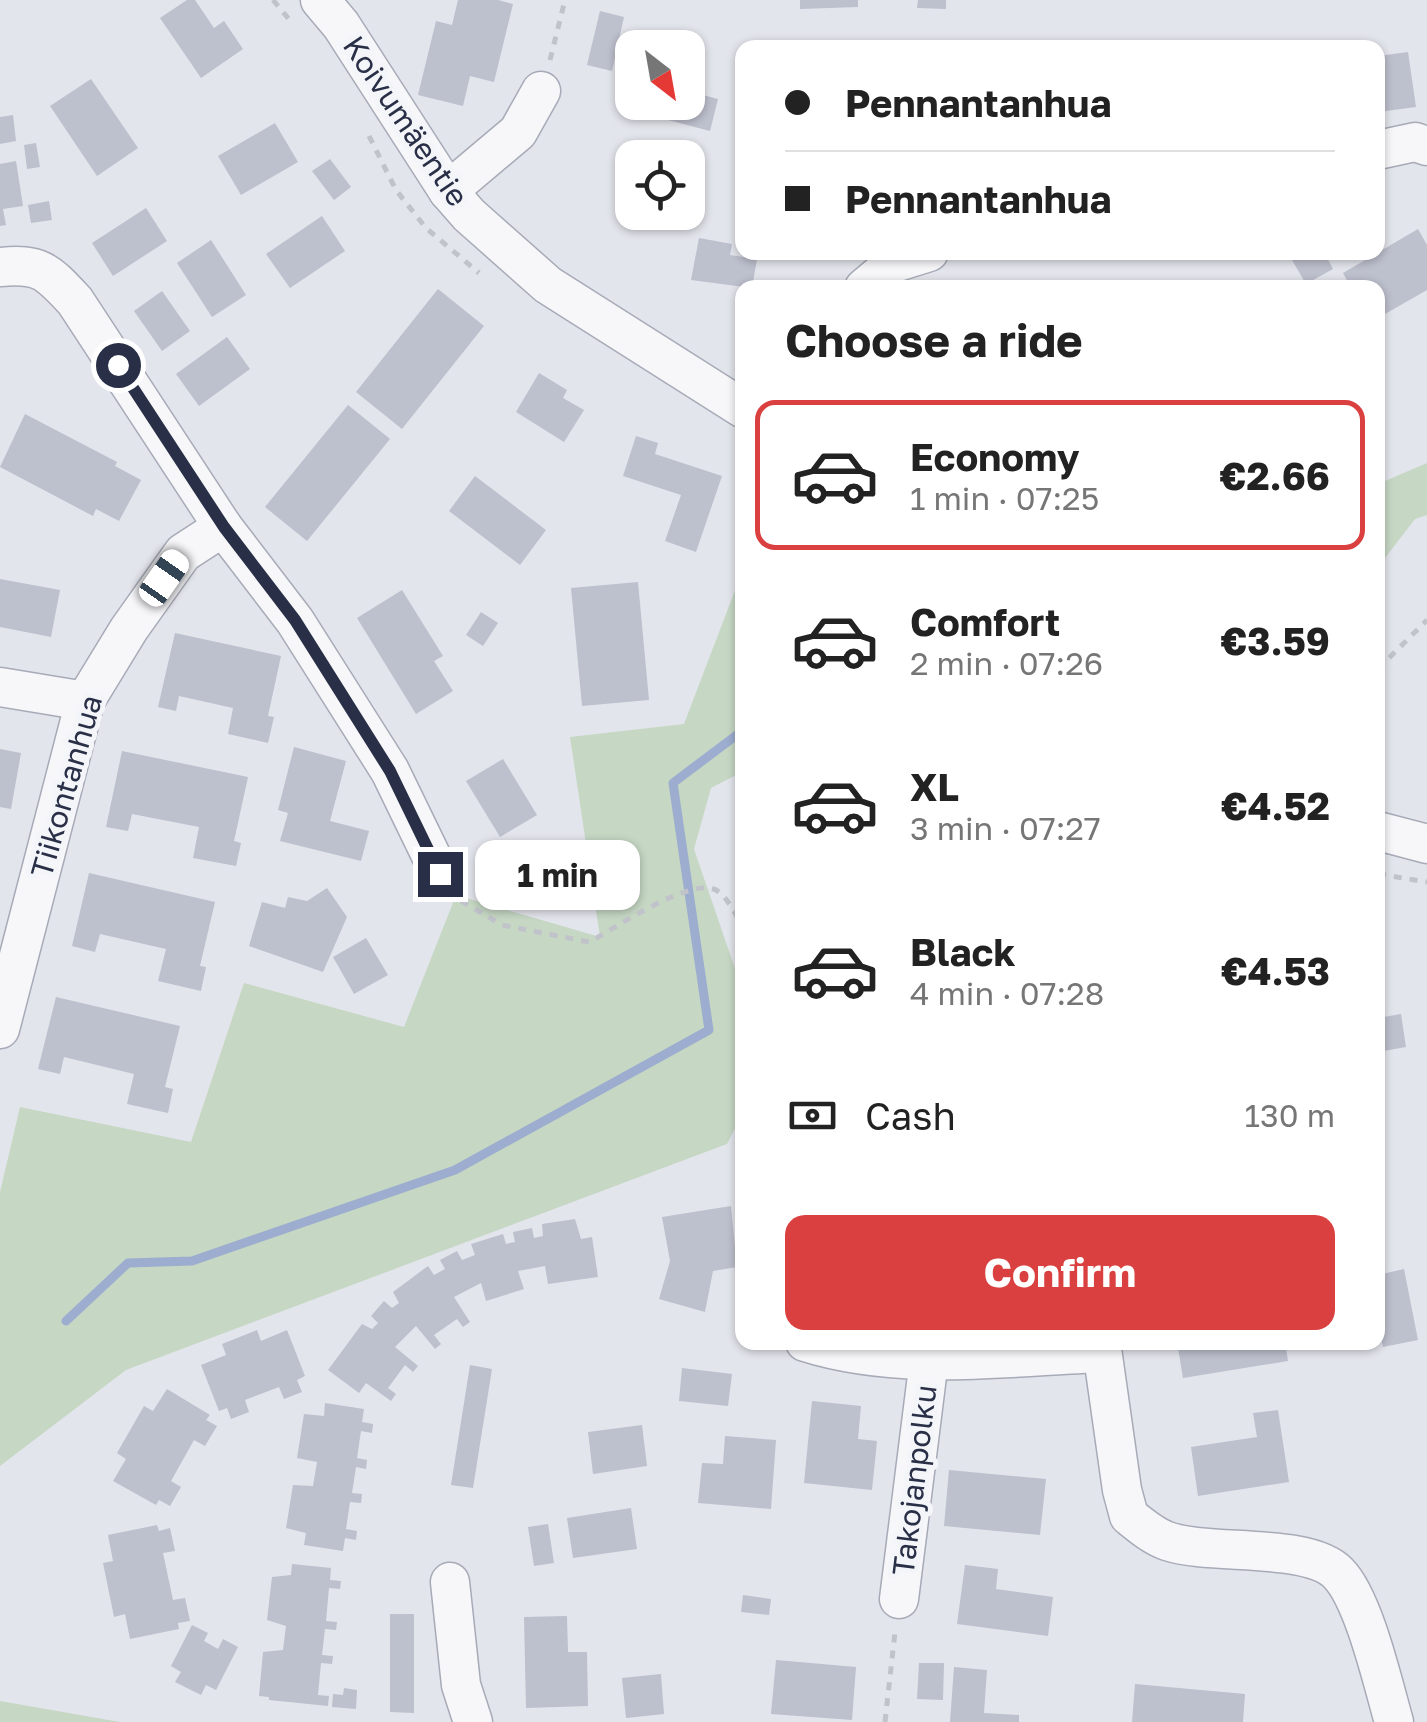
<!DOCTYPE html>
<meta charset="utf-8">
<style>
:root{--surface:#fff;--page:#f6f6f6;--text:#222;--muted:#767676;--line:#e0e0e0;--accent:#da4040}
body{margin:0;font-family:"Golos Text",sans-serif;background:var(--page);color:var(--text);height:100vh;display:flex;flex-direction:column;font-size:38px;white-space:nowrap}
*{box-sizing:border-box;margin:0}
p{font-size:32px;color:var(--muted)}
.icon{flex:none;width:55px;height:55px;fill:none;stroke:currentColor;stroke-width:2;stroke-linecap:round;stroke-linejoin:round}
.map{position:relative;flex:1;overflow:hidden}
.sheet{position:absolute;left:735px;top:280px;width:650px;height:1070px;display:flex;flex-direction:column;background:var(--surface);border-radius:20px;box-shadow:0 2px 8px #0004}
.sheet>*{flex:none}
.banner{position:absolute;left:735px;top:40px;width:650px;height:220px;border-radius:20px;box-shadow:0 2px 8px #0004;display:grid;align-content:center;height:220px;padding:0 50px;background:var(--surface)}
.needle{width:65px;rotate:149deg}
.fabs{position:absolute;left:615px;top:30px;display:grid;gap:20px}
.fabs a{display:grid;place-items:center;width:90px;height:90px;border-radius:20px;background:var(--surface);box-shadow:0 2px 8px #0004;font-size:50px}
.end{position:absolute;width:45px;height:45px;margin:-22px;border:12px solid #292f46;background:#fff;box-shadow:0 0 0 5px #fff}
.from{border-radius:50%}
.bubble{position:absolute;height:70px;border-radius:20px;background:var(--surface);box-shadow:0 2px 8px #0004;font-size:32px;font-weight:700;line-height:70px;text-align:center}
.car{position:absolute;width:30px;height:60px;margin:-30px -15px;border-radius:12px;box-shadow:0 0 8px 2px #0007;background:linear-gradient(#fff 24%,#345 0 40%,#fff 0 76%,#345 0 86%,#fff 0)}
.banner b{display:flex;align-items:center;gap:35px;height:95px;font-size:38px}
.banner b+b{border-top:2px solid var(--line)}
.banner i{width:25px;height:25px;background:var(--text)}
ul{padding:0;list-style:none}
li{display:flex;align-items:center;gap:30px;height:150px;margin:0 20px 15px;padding:0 30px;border:5px solid transparent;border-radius:20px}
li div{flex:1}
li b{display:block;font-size:38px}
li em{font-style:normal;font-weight:700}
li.selected{border-color:var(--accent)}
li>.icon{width:90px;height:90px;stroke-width:1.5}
h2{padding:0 50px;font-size:45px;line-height:120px}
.pay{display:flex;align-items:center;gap:25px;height:110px;padding:0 50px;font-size:38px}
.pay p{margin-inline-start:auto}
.button{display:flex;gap:20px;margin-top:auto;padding:20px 50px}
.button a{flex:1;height:115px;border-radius:20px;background:var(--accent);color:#fff;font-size:40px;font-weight:700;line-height:115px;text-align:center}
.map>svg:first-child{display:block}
</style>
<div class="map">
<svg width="1427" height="1722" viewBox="0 0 1427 1722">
<rect width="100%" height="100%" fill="#e3e5ec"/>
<g fill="#c6d7c4">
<polygon points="1427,463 1427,515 1415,519 1378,567 1378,484"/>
<polygon points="742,572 742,772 711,788 694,849 742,989 742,1115 727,1144 126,1370 0,1466 0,1192 20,1107 191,1142 244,983 404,1027 456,895 600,937 570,737 684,724"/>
<polygon points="0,1701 120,1722 0,1722"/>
</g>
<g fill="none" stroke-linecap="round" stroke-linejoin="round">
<polyline stroke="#9cadcf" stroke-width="9" points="66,1321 128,1263 192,1261 455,1170 709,1030 673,783 742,731"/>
</g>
<g fill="#bdc0cd">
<polygon points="187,0 195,0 214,28 224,21 243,49 201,78 160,18"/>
<polygon points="458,0 498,0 513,4 494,82 470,76 463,106 418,95 436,21 452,25"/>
<polygon points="800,0 858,0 858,7 800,9"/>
<polygon points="918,0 946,0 946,9 917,8"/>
<polygon points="600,11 624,17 612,71 587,65"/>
<polygon points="1408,52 1416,107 1378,112 1378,56"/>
<polygon points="91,79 138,148 97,176 50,106"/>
<polygon points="688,91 718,99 710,131 630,110 632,102 688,102"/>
<polygon points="13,115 16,141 0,144 0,117"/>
<polygon points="275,123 298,162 241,195 218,156"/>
<polygon points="36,143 40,167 27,169 24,145"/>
<polygon points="330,159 351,187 334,200 312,171"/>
<polygon points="16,161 23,206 3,209 6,225 0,226 0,164"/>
<polygon points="49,201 52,220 31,223 28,205"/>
<polygon points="146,208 167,241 113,276 92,243"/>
<polygon points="322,216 345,251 290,288 266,254"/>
<polygon points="1418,229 1427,245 1427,290 1378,318 1378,288 1351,288 1343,273"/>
<polygon points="699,238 732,244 730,255 757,259 752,288 691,280"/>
<polygon points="211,240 246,295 212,317 177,263"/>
<polygon points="1306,252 1324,252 1333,269 1306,284 1292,260"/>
<polygon points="935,281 935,288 892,288 892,285"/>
<polygon points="438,289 484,326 402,429 356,392"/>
<polygon points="162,291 190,331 162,351 134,311"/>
<polygon points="227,337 250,369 199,406 176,374"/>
<polygon points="539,373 567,390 563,398 584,410 564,442 516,412"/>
<polygon points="348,405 390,439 307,541 265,507"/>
<polygon points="25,414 117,462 115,466 141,480 119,521 96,509 93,516 0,467"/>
<polygon points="636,436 658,443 655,454 722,476 696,552 665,541 681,495 623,476"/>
<polygon points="475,476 546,530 520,565 449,511"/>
<polygon points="0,579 60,590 51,637 0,627"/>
<polygon points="638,582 649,700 582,706 571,588"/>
<polygon points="402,590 443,656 434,661 453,691 416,714 357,618"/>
<polygon points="481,612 498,623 483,646 466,635"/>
<polygon points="175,633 281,656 268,716 274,717 268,743 228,734 233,708 179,696 176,711 158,707"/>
<polygon points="294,747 346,761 330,821 369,831 361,861 280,841 288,813 278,810"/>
<polygon points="0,749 21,753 11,809 0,807"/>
<polygon points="122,751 248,777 234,841 241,843 236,866 193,858 199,827 132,814 128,831 106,827"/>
<polygon points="503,759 537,815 500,837 466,781"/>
<polygon points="551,852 559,877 520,889 513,864"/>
<polygon points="89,873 215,902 200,966 206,967 201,991 158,981 166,949 100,934 95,952 72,946"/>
<polygon points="327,888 347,917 323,972 249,946 262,902 285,908 288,897 307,901"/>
<polygon points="366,938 388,975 354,994 333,957"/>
<polygon points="56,997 180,1026 165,1087 173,1089 168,1113 127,1104 134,1074 64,1057 60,1074 38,1069"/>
<polygon points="1401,1014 1406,1047 1378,1052 1378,1018"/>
<polygon points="731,1206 737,1267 713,1271 705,1312 659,1299 670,1261 662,1217"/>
<polygon points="575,1219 581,1239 592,1237 598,1277 548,1284 545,1266 518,1271 524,1289 486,1301 481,1283 454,1297 470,1322 463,1327 457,1319 434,1335 441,1344 435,1349 416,1326 395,1347 418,1366 413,1372 405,1365 388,1388 396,1394 391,1401 366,1383 359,1393 328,1370 362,1324 372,1329 378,1323 371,1316 384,1301 392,1308 399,1303 393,1292 428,1266 434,1275 445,1269 440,1260 457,1251 462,1260 475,1255 471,1244 503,1234 506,1244 515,1242 513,1232 532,1228 534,1238 543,1236 542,1224"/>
<polygon points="1404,1269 1418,1340 1383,1347 1378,1327 1378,1275"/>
<polygon points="257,1330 261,1341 287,1330 305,1376 297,1380 302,1392 284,1399 279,1387 245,1400 249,1412 231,1419 227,1408 219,1411 201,1365 226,1355 222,1344"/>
<polygon points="1177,1342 1285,1342 1288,1361 1183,1378"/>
<polygon points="470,1365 492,1369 473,1488 451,1485"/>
<polygon points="682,1368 732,1374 728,1406 679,1401"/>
<polygon points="167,1389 210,1415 206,1420 217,1426 205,1446 194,1440 171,1481 181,1487 170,1506 159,1500 156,1505 113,1481 126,1459 117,1453 144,1406 153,1411"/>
<polygon points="812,1401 861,1406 858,1439 877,1441 872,1490 804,1483"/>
<polygon points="325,1403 364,1409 362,1422 373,1424 372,1433 361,1431 357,1458 367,1460 366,1469 356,1467 352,1493 362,1494 361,1503 350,1502 346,1529 357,1531 356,1540 345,1538 343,1551 304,1545 306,1533 286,1528 293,1485 313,1486 317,1462 297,1458 304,1414 324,1416"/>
<polygon points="1278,1410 1289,1482 1198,1496 1191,1447 1257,1437 1253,1413"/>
<polygon points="642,1425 647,1466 593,1474 588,1432"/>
<polygon points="725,1436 776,1440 771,1509 698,1503 702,1463 723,1464"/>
<polygon points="949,1470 1046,1479 1040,1535 944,1526"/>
<polygon points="631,1508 637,1549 573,1558 567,1518"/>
<polygon points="548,1524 554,1563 534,1566 528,1527"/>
<polygon points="157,1525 159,1531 170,1528 175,1551 163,1553 173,1600 185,1598 190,1621 178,1623 179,1629 130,1639 125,1614 114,1617 103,1563 113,1561 108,1535"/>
<polygon points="292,1564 331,1568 330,1580 341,1581 340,1589 329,1588 326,1621 337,1622 336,1630 325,1629 322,1655 333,1656 332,1664 321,1663 318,1695 329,1696 328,1706 269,1700 269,1697 259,1696 263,1652 283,1650 286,1626 267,1620 272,1577 291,1575"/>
<polygon points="965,1565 998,1569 996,1589 1053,1597 1048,1636 957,1624"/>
<polygon points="743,1595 771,1599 769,1615 741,1612"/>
<polygon points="390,1614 414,1614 414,1713 390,1712"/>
<polygon points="567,1616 568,1652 587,1652 588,1706 526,1708 524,1617"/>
<polygon points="192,1625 208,1633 204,1641 218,1649 223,1639 238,1647 216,1690 206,1685 201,1695 175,1682 181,1672 171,1666"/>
<polygon points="776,1660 856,1667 852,1720 771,1714"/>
<polygon points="919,1663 944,1663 943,1700 917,1699"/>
<polygon points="954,1667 987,1670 984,1713 1019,1715 1019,1722 950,1722"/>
<polygon points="661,1674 664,1714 626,1718 622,1678"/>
<polygon points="1135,1684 1245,1694 1243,1722 1132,1722"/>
<polygon points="344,1688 357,1690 356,1709 332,1707 333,1694 343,1695"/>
</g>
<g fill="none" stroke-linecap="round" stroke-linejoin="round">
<g stroke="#a7abb7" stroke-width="41">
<g id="minor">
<polyline points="320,0 341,25 448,191 469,215 548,285 742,408"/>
<polyline points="1378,150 1415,142 1427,146"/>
<polyline points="448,191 518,132 541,91"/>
<path d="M0,267C41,263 48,272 75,301L223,527L295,621L390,771L440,874"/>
<polyline points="864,288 894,263 929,252"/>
<polyline points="0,687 85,701"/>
<polyline points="1378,831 1427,844"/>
<polyline points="0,1029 85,701 129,629 183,553 223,527"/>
<path d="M805,1342C899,1372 1004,1357 1101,1353"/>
<path d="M1101,1342L1122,1490L1129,1516C1140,1525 1153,1536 1167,1541C1210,1556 1308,1542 1338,1573C1364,1599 1383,1684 1394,1722"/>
<polyline points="450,1582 461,1685 473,1722"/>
<polyline points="899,1599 929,1360"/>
</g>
</g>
<g stroke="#c1c3cb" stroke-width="5" stroke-dasharray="8 8" stroke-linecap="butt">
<polyline points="273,0 293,24"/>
<polyline points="550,60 565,0"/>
<polyline points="369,136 396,190 426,228 479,273"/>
<polyline points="1378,669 1427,620"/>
<polyline points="1378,874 1427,882"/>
<path d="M461,901L502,925L589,942C613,930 696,872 719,892C728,899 736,915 742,925"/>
<polyline points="885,1722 895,1632"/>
</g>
<use href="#minor" stroke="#f7f7fa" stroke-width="38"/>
</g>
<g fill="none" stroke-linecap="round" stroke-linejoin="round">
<polyline stroke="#292f46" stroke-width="12" points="118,365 224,527 295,620 390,771 440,874"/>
</g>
<g text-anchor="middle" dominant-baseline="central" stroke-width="10" stroke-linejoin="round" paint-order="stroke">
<g font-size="30" fill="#292f46" stroke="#f3f5f9">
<text transform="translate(406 121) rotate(56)">Koivumäentie</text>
<text transform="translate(66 786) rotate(-74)">Tiikontanhua</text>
<text transform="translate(914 1480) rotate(-83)">Takojanpolku</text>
</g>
</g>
</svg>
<div class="fabs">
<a><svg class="needle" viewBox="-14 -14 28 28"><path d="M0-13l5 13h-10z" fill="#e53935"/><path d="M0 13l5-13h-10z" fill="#767676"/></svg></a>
<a><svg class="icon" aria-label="locate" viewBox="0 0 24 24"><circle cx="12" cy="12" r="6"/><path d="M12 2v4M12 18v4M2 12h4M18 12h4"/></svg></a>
</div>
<i class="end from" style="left:118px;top:365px"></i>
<i class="end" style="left:440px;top:874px"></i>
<div class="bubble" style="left:475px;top:840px;width:165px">1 min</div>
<i class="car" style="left:164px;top:578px;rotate:35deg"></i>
<div class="banner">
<b><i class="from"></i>Pennantanhua</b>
<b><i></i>Pennantanhua</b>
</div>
<section class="sheet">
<h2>Choose a ride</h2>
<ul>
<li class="selected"><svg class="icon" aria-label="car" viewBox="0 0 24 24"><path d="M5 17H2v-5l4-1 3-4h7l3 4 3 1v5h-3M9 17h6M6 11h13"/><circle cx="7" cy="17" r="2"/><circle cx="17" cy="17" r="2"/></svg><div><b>Economy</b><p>1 min · 07:25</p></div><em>€2.66</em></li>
<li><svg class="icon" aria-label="car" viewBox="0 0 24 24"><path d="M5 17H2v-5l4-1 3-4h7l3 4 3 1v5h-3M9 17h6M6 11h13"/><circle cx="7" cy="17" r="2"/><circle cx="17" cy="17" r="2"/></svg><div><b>Comfort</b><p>2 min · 07:26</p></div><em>€3.59</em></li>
<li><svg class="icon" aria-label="car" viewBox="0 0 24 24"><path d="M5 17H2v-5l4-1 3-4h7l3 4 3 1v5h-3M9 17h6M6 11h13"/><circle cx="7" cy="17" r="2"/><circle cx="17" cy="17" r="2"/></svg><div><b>XL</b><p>3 min · 07:27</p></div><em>€4.52</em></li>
<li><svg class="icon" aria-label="car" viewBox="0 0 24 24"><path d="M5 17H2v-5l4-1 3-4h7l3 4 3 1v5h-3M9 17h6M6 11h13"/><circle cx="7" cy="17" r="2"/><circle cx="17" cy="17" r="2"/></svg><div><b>Black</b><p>4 min · 07:28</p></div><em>€4.53</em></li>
</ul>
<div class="pay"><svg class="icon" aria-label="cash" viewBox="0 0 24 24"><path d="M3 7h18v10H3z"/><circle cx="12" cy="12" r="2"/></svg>Cash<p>130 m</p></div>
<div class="button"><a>Confirm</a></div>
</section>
</div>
